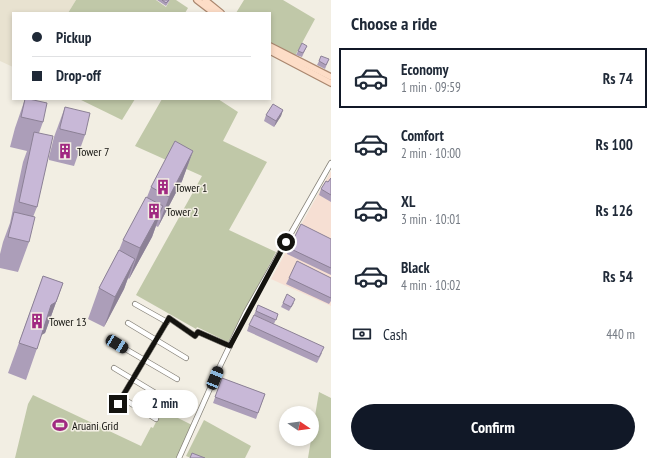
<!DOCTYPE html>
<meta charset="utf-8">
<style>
:root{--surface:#fff;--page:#f2f2f3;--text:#1f2937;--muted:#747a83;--line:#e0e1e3;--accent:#111827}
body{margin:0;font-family:"PT Sans Narrow",sans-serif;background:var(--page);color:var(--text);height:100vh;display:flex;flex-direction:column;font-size:15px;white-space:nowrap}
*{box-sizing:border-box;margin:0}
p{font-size:13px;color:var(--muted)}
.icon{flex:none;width:22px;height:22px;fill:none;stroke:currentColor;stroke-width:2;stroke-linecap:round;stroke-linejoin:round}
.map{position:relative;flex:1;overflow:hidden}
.drawer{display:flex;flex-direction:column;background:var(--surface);width:324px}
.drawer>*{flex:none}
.guide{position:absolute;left:12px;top:12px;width:259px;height:88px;border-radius:0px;box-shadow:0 2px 6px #0003;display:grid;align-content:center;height:88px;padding:0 20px;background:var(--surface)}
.needle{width:26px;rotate:103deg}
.buttons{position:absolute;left:279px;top:406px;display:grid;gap:8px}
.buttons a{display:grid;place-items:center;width:40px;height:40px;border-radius:50%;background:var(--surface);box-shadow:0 2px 6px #0003;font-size:20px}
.end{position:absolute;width:18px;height:18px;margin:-9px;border:5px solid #14130f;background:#fff;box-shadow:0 0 0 2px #fff}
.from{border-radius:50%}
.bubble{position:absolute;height:28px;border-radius:14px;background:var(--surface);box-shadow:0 2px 6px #0003;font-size:13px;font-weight:700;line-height:28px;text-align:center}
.car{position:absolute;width:12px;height:24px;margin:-12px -6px;border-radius:5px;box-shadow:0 0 3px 1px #0007;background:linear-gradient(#222 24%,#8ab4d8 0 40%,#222 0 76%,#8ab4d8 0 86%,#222 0)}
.guide b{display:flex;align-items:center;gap:14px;height:38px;font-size:15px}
.guide b+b{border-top:1px solid var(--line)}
.guide i{width:10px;height:10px;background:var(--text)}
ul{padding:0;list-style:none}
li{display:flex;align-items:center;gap:12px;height:60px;margin:0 8px 6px;padding:0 12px;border:2px solid transparent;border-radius:0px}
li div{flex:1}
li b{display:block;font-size:15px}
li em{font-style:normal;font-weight:700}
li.on{border-color:var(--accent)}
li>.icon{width:36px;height:36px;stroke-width:1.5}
h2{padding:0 20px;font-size:18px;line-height:48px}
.pay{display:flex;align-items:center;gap:10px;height:44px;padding:0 20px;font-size:15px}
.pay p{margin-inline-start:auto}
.action{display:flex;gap:8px;margin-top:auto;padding:8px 20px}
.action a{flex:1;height:46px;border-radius:24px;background:var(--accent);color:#fff;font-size:16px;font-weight:700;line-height:46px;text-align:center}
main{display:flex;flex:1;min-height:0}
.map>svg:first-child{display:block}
</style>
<main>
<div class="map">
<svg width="331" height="458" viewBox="0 0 331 458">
<rect width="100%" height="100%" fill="#f2eee3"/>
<polygon fill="#e8e2d0" points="0,0 76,0 68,13 13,13 13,67 0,61"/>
<polygon fill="#f6dfd3" points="331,171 331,306 271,279"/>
<g fill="#c0c8a8">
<polygon points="76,0 156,0 166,7 170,0 176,0 188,8 185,13 68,13"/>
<polygon points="244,0 283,0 315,19 295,56 270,42 270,13 236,13"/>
<polygon points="79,99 135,99 122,120"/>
<polygon points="162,99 218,99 238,112 223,141 267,162 229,230 276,252 228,342 197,327 196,329 136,295 202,176 135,146"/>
<polygon points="319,392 331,398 331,458 308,458"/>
<polygon points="33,395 141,446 151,427 153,428 162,410 192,425 178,458 15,458 28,404"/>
<polygon points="204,420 251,446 245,458 191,458 186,456"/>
</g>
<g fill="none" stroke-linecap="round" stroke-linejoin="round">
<g stroke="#868279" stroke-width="6">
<g id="minor">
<polyline points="135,304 167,322"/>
<polyline points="128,323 186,358"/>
<polyline points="117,344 177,379"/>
<polyline points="114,368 167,400"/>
<polyline points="122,398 156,419"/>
<polyline points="118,404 169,318 195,336 198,332 230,346"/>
<polyline points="179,458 220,366 246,312 331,163"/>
</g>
</g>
<g stroke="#aa876f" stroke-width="8">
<g id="major">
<polyline points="197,0 214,13"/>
<polyline points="205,0 221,13"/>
<polyline points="270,46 331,77"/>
<polyline points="270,51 331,83"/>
</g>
</g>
<use href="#minor" stroke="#fff" stroke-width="4.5"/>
<use href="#major" stroke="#fdddc7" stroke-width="5.5"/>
</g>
<g fill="#ac9eb9">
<polygon points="157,0 170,0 166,6"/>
<polygon points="307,46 302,57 296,55 298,51"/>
<polygon points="329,59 325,69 317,65 319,61"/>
<polygon points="25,99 43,122 39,133 37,207 33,217 29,242 18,272 0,268 0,254 3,242 10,223 23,162 27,151 10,147 15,128"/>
<polygon points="65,107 85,135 74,166 49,160 49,157 54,137"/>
<polygon points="283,110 281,116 274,127 264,121 266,115"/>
<polygon points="193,151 182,181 158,227 156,226 152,237 129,279 128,278 124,289 104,327 88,319 99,288 119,250 123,240 147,197 151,187"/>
<polygon points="331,178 331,202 319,195 321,189 328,182"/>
<polygon points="331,239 331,275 287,254 289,248"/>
<polygon points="43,276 63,283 45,333 42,334 26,380 8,373"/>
<polygon points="289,278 331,278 331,301 329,304 286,284"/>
<polygon points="283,303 294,303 289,311 281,307"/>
<polygon points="258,305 278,314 274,324 254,315"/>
<polygon points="249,325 322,353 317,363 247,331"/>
<polygon points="222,378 265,394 256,419 213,403"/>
<polygon points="181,398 174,413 164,408 166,402"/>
</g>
<g fill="#8c8196">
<polygon points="283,110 281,116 274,127 276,121"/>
<polygon points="193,151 182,181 158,227 169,197"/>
<polygon points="163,206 152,237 129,279 140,248"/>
<polygon points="135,259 124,289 104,327 115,297"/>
<polygon points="63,283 45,333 40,336 51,305"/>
</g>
<g fill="#c8b8d7" stroke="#8c8196">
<polygon points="162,0 169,0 166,3"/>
<polygon points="302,43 307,46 303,53 298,51"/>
<polygon points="321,56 329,59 326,65 319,61"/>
<polygon points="25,99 29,99 47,103 43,122 21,117"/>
<polygon points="273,104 283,110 276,121 266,115"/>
<polygon points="65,107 90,113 85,135 60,129 60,127"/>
<polygon points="34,132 53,136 37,207 19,202"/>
<polygon points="175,141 193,151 169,197 151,187"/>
<polygon points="331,178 331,195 321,189 326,181 328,182"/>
<polygon points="146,197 163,206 140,248 123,240"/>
<polygon points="14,212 35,217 29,242 8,237"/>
<polygon points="301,224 331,239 331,268 289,248"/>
<polygon points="119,250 135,259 115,297 99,288"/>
<polygon points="297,261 331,278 331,298 289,278"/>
<polygon points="43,276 63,283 56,302 51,305 37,349 19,343"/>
<polygon points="287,294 295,299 291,307 283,303"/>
<polygon points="258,305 278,314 276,320 256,311"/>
<polygon points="254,315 324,347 319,357 249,325"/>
<polygon points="222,378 265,394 258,413 215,397"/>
<polygon points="173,394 181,398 176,407 166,402"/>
<polygon points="192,453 205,458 190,458"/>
</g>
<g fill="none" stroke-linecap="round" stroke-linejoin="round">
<polyline stroke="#14130f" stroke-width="5" points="118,404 169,318 195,336 198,332 230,346 286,242"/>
</g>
<defs>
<g id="building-bare" transform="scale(1.2)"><path d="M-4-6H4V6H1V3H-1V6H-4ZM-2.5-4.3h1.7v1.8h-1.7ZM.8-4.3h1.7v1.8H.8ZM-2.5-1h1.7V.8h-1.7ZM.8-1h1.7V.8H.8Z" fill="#a02981" stroke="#f2eee3" stroke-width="2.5" paint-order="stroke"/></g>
<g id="stadium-bare" transform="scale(1.2)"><path d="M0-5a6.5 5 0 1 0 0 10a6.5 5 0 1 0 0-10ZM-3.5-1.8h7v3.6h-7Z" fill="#a02981" stroke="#f2eee3" stroke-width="2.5" paint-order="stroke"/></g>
</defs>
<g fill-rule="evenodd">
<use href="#building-bare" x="65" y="151"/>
<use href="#building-bare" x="163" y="187"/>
<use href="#building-bare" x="154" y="211"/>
<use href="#building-bare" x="37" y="321"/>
<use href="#stadium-bare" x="60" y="425"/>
</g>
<g text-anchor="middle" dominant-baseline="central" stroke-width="3" stroke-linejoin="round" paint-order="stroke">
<g font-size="12" fill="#14130f" stroke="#f2eee3" text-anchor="start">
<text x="77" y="151">Tower 7</text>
<text x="175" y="187">Tower 1</text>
<text x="166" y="211">Tower 2</text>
<text x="49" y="321">Tower 13</text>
<text x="72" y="425">Aruani Grid</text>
</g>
</g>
</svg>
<div class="buttons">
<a><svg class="needle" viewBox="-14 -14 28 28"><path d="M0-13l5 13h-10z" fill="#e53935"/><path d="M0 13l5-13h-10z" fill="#747a83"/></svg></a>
</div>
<i class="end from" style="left:286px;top:242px"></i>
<i class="end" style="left:118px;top:404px"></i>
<div class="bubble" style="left:132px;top:390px;width:66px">2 min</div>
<i class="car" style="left:117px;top:344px;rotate:121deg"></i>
<i class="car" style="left:215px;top:378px;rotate:22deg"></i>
<div class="guide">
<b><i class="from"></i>Pickup</b>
<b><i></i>Drop-off</b>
</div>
</div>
<section class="drawer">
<h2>Choose a ride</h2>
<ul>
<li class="on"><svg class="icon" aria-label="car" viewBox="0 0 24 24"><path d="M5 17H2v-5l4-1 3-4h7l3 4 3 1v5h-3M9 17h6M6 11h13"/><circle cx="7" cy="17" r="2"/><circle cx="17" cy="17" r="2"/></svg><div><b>Economy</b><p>1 min · 09:59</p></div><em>Rs 74</em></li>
<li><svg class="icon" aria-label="car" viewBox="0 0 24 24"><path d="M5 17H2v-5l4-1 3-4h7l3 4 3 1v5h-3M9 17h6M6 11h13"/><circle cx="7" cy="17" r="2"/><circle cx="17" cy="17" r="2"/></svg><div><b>Comfort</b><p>2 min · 10:00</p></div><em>Rs 100</em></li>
<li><svg class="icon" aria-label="car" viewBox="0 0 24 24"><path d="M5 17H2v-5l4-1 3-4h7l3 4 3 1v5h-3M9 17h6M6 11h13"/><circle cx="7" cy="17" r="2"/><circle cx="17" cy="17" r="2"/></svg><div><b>XL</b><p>3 min · 10:01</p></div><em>Rs 126</em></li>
<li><svg class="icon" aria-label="car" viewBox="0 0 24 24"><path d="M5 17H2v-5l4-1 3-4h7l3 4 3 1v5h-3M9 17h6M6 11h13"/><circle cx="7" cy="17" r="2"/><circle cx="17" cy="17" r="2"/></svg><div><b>Black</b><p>4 min · 10:02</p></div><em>Rs 54</em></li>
</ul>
<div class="pay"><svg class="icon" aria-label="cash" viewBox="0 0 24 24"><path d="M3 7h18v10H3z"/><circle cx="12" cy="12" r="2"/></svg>Cash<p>440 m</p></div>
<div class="action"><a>Confirm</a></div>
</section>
</main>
